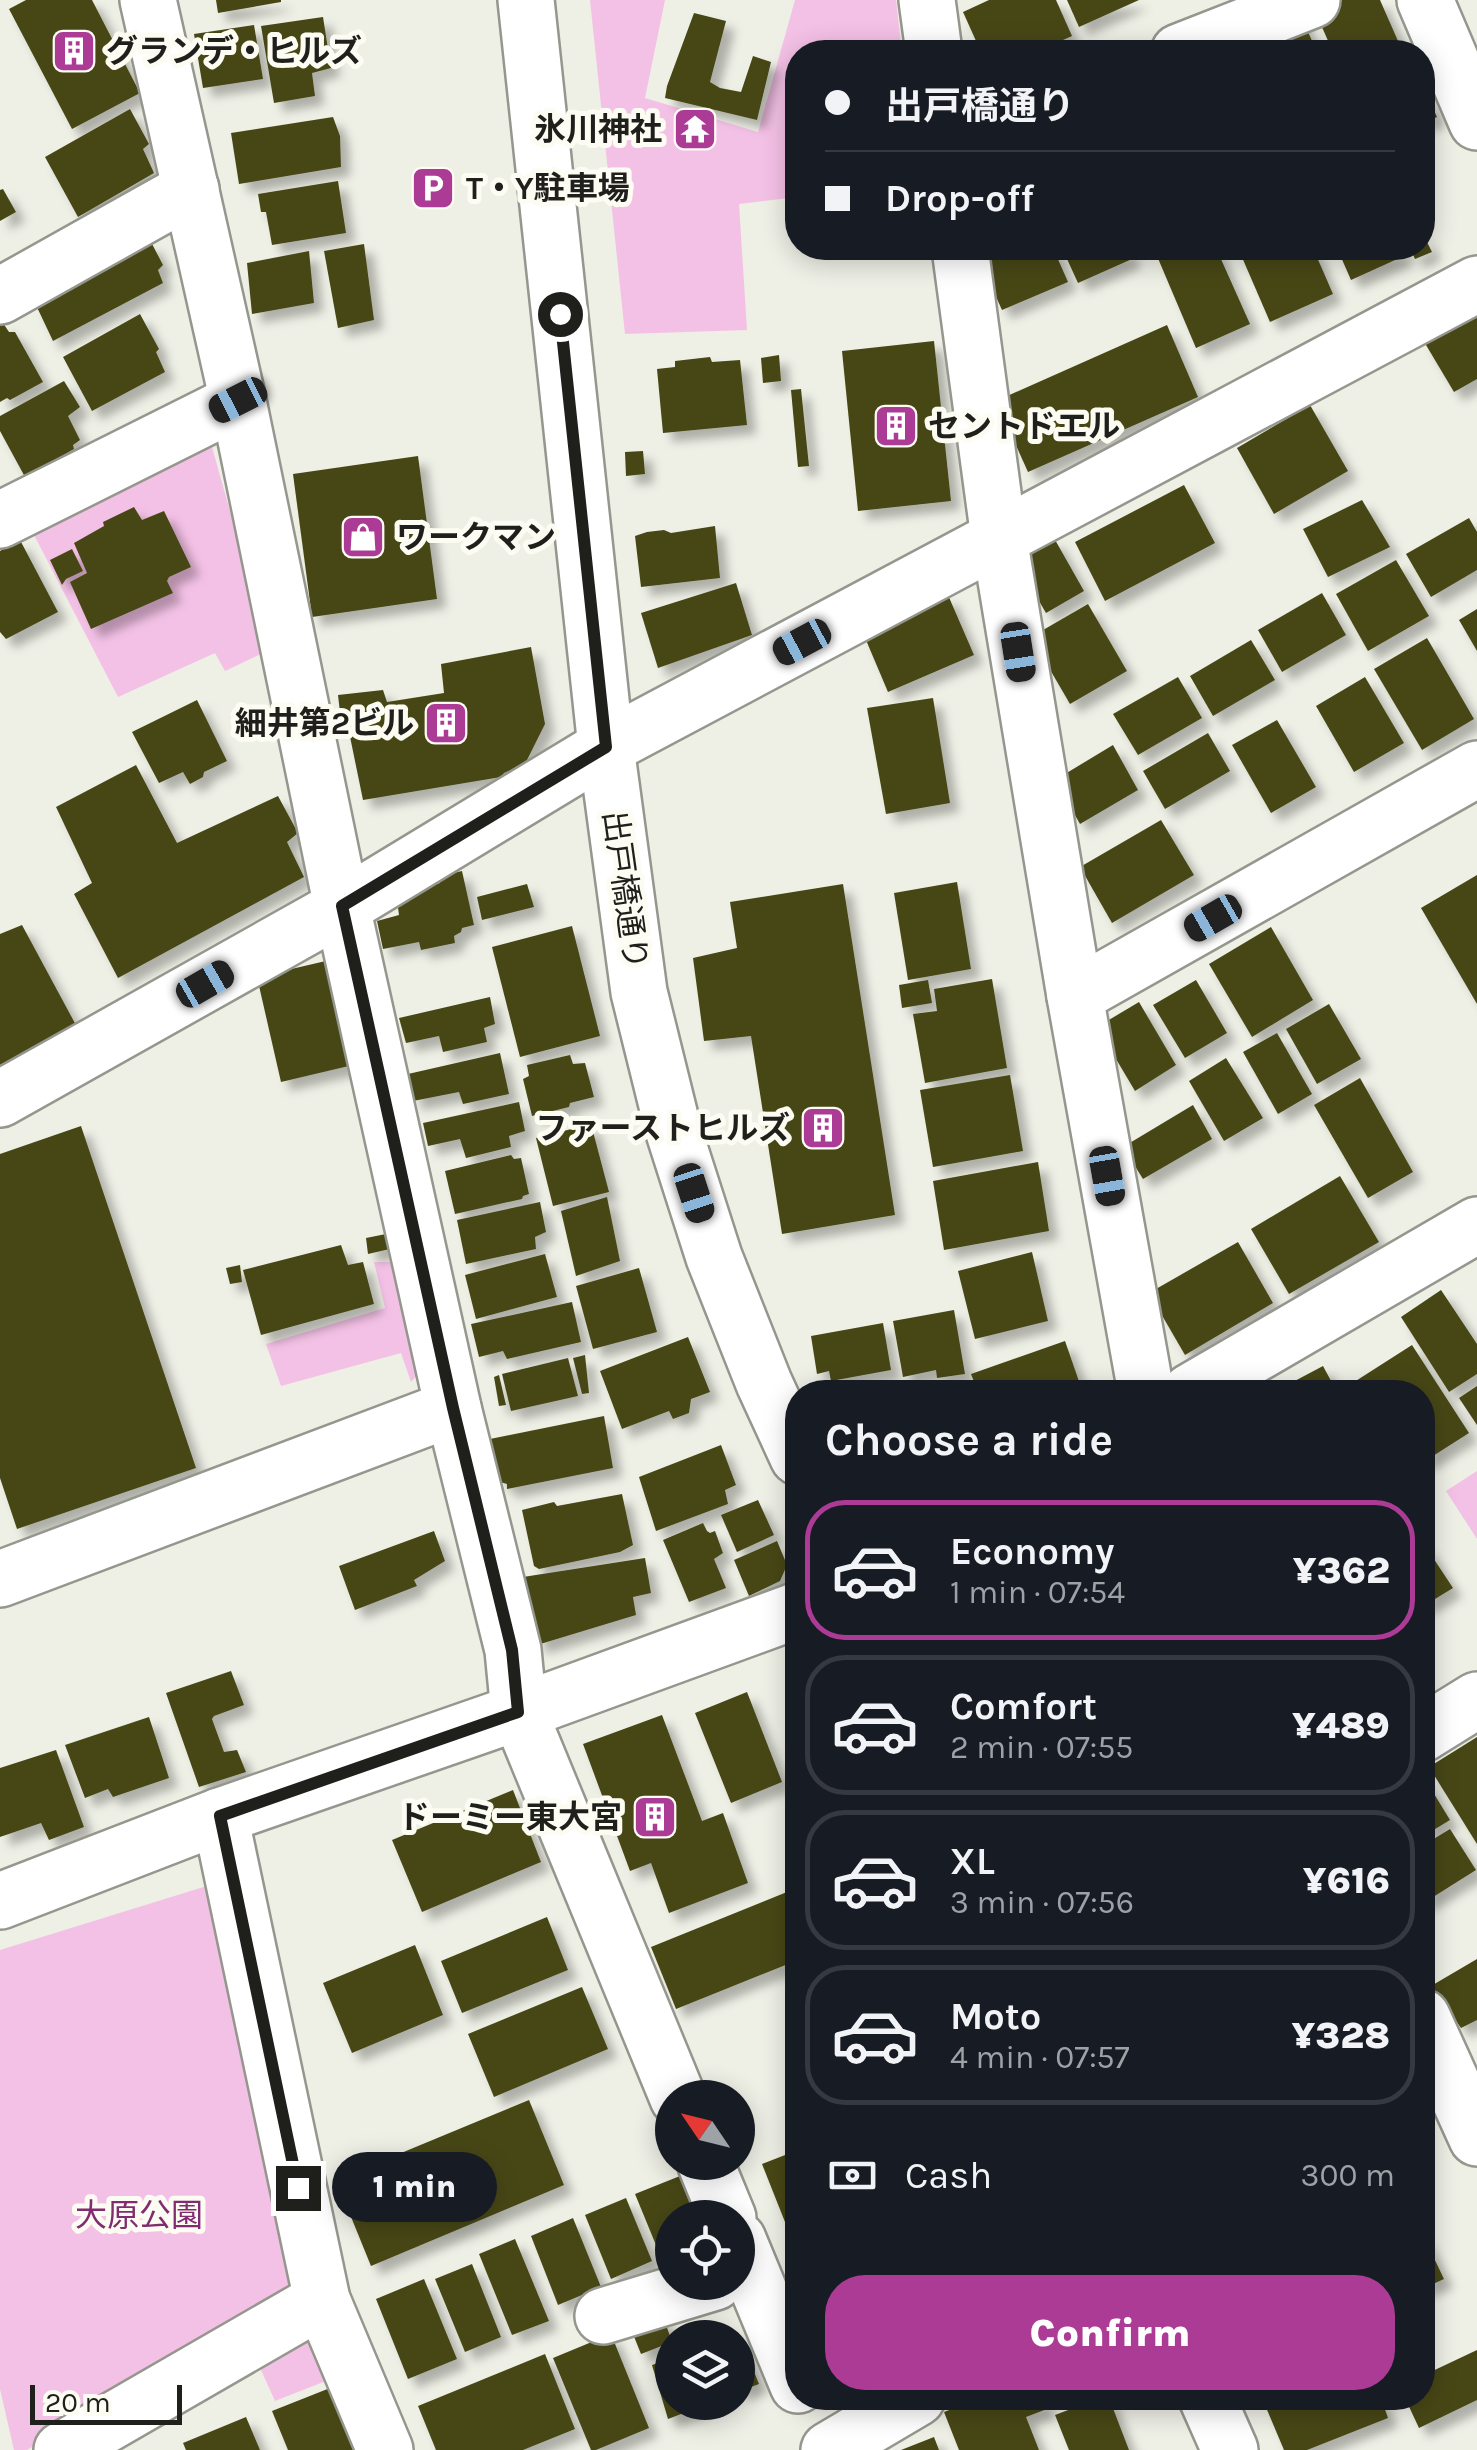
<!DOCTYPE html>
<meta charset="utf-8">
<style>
:root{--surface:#171b24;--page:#242831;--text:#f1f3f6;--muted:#9ea1a6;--line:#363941;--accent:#ac3b96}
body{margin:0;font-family:Karla,"Noto Sans JP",sans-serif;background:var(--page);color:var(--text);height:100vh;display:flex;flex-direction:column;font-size:38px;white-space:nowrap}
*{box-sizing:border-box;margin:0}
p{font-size:32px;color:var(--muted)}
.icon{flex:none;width:55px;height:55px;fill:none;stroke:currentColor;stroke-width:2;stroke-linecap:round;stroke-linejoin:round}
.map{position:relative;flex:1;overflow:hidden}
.sheet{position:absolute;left:785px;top:1380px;width:650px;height:1030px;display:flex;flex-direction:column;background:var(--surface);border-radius:40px;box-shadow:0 5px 25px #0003}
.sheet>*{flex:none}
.hud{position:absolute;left:785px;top:40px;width:650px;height:220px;border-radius:40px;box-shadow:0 5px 25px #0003;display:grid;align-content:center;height:220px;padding:0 40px;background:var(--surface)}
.needle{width:65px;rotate:305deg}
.tools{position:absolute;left:655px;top:2080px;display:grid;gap:20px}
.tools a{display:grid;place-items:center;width:100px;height:100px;border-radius:50%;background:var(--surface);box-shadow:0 5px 25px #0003;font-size:50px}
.scale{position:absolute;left:30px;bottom:25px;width:152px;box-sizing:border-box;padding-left:10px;border:5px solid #1f1f1c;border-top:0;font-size:28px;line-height:35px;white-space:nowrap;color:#1f1f1c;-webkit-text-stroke:8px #fcfcf3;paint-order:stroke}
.end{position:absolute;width:45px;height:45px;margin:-22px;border:12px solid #1f1f1c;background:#fff;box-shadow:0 0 0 5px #fff}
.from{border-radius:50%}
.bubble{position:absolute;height:70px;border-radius:35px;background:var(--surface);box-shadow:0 5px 25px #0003;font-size:32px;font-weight:800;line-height:70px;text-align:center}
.car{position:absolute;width:30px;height:60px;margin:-30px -15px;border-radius:12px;box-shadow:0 0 8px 2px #0007;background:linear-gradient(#222 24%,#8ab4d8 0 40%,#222 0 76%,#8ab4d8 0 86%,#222 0)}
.hud b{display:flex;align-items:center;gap:35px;height:95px;font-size:38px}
.hud b+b{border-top:2px solid var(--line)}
.hud i{width:25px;height:25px;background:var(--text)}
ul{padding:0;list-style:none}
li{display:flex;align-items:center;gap:30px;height:140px;margin:0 20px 15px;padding:0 20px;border:5px solid var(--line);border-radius:40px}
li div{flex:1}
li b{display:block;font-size:38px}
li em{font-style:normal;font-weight:800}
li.active{border-color:var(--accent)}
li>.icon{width:90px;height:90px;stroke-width:1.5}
h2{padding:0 40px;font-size:45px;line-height:120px}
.pay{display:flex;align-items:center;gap:25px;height:110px;padding:0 40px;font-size:38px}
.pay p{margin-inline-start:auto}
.cta{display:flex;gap:20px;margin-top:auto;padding:20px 40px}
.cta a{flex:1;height:115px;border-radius:40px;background:var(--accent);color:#fff;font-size:40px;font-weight:800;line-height:115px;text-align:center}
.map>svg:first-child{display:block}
</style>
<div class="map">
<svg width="1477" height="2450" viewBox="0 0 1477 2450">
<defs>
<filter id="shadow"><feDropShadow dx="9" dy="9" stdDeviation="5" flood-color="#0004"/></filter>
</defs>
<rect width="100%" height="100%" fill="#eeefe5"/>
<g fill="#f4c1e6">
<polygon points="590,0 665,0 645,98 758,132 795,0 896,0 902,52 798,52 797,197 739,204 747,330 625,334"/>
<polygon points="210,440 269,650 225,671 215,653 118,697 33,533"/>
<polygon points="374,1262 398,1262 418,1374 411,1382 401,1353 281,1386 266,1344 385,1308"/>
<polygon points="1477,1471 1477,1539 1446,1491"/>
<polygon points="210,1885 298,2290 27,2450 14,2450 0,2389 0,1950"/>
<polygon points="301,2329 325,2337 336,2377 275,2401 257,2361"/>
</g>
<g fill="#474716" filter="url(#shadow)">
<polygon points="26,0 92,0 140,93 72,129 9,9"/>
<polygon points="216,0 281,0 281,2 218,13"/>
<polygon points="989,0 1056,0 1072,36 1036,52 981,52 963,12"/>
<polygon points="1067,0 1139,0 1079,27"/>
<polygon points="1335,0 1380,0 1398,41 1372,52 1333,52 1314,9"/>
<polygon points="694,13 726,21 710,82 720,88 741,92 753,56 771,62 757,120 665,98 667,86"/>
<polygon points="1300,14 1317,52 1245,52"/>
<polygon points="323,17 331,68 312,73 315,96 274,103 261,26"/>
<polygon points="254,25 263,79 203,88 194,34"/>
<polygon points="1422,85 1437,117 1422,124"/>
<polygon points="130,109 149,144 143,149 154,173 78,217 45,157"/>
<polygon points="333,117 340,136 341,167 239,184 231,133"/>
<polygon points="338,181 346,233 272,245 266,212 261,212 258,194"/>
<polygon points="3,189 16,212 0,221 0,190"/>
<polygon points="1422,232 1432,252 1415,259 1410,248 1422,248"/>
<polygon points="151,242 163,265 158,270 163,283 53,341 35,303"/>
<polygon points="364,244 374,320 338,328 324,251"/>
<polygon points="974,248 1053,248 1068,282 1002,310"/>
<polygon points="1062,248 1127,248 1132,259 1078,283"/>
<polygon points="1175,248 1216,248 1250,324 1196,348 1157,256"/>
<polygon points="1238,248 1313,248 1333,294 1270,322"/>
<polygon points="1337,248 1400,248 1404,256 1351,280"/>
<polygon points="309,251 314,303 252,314 247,263"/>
<polygon points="1477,309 1477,379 1454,392 1423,340"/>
<polygon points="140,314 159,349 156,352 165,372 92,411 63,357"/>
<polygon points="3,323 9,332 15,332 43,382 10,400 7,398 0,402 0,325"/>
<polygon points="1167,325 1198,397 1028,472 996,401"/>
<polygon points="934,341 951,501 858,511 842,351"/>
<polygon points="779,355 781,381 763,383 761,358"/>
<polygon points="710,357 712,362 740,360 747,425 663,433 657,369 675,367 675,361"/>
<polygon points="64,381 80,407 68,416 80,440 73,445 74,449 25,477 0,431 0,416"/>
<polygon points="801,389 809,466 798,467 791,390"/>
<polygon points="1310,405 1348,471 1274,514 1237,448"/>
<polygon points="643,451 645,474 626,476 625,452"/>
<polygon points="418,456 437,599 312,617 293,474"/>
<polygon points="1184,485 1215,543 1105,601 1075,542"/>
<polygon points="1362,500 1390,547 1328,577 1303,529"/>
<polygon points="134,507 142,520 164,511 191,567 169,577 167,581 173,593 91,629 70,582 87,573 74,543 104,526 103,522"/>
<polygon points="1469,518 1477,532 1477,570 1431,597 1406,554"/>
<polygon points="715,526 720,578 641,587 635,536 647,532 664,530 671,533"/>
<polygon points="1054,538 1084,591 1046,613 1015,560"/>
<polygon points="20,540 58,612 6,639 0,632 0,551"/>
<polygon points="72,549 83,571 66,579 62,585 50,560"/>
<polygon points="1396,560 1429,616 1368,651 1336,594"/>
<polygon points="736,583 752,635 658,668 641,613"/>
<polygon points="1322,593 1346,635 1282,672 1258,630"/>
<polygon points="948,595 974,655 888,692 863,633"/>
<polygon points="1088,604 1127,671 1070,704 1031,637"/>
<polygon points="1477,609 1477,651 1459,620"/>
<polygon points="1427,638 1474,719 1422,750 1374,669"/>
<polygon points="1251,640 1275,680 1213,716 1190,676"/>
<polygon points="531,647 545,724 525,764 504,773 501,777 363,800 347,722 341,721 338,695 383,690 387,702 444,693 441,664"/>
<polygon points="1178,677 1202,718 1138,755 1113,714"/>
<polygon points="1365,677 1404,743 1354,772 1316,706"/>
<polygon points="933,698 950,803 886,814 867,708"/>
<polygon points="197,700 227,761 204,772 203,777 190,784 183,772 159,783 132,732"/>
<polygon points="1277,720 1316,787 1271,813 1232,745"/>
<polygon points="1208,733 1230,771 1165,809 1143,771"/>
<polygon points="1113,745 1138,790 1080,824 1055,780"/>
<polygon points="136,765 177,843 278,796 298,833 287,842 304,877 118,978 74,894 92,883 56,807"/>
<polygon points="1161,820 1194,875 1112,923 1080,867"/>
<polygon points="462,871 474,925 462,928 461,932 454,936 455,943 421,950 419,942 383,949 377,921 399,915 397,900 411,890 440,883 440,876"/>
<polygon points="1477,875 1477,1004 1421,908"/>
<polygon points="957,882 971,969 908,980 894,893"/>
<polygon points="527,884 534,907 482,920 477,897"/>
<polygon points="843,884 895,1215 782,1234 751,1036 704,1041 693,958 737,948 730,902"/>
<polygon points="22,925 77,1027 0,1067 0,934"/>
<polygon points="572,926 600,1036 520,1057 492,947"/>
<polygon points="1271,927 1313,1000 1252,1037 1209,964"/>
<polygon points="330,960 353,1065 281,1082 257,977"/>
<polygon points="992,979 1007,1068 925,1083 913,1014 937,1011 934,989"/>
<polygon points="928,980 932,1003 902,1008 899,985"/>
<polygon points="1196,980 1227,1033 1185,1058 1153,1005"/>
<polygon points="490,997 495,1024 484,1028 487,1042 443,1052 439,1036 406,1043 399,1018"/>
<polygon points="1139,1002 1176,1065 1135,1091 1097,1027"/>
<polygon points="1329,1004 1361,1059 1317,1084 1286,1029"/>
<polygon points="1277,1033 1312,1094 1278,1114 1243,1052"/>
<polygon points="500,1053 509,1094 463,1104 459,1092 413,1101 408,1074"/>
<polygon points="570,1055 573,1064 585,1063 594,1097 570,1103 569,1107 532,1116 523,1079 529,1076 527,1065"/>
<polygon points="1226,1058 1263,1118 1224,1141 1189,1081"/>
<polygon points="1010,1075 1023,1151 933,1167 920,1090"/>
<polygon points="1360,1078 1413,1172 1368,1198 1314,1105"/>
<polygon points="519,1102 525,1131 509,1136 511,1147 466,1158 460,1139 428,1146 423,1123"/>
<polygon points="1193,1105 1212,1139 1143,1179 1123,1147"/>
<polygon points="591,1124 609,1192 553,1206 536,1138"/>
<polygon points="81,1126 196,1468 17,1529 0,1478 0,1154"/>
<polygon points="511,1155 514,1159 521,1158 529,1194 523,1196 522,1199 455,1214 445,1171"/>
<polygon points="1038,1162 1049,1231 944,1250 933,1181"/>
<polygon points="1340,1176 1379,1242 1289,1294 1251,1229"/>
<polygon points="607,1197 620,1261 576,1276 561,1211"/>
<polygon points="540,1202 546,1232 535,1237 536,1249 466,1264 457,1220"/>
<polygon points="391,1233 394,1248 368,1254 366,1238"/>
<polygon points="1238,1242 1273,1303 1185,1355 1149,1293"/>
<polygon points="341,1245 348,1265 363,1262 374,1304 261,1335 243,1270"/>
<polygon points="1032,1252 1048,1321 975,1339 958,1271"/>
<polygon points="545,1254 557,1297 476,1319 465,1275"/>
<polygon points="240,1265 242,1282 230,1284 226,1268"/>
<polygon points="639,1268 657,1332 593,1349 576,1286"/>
<polygon points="1441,1290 1477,1344 1477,1374 1449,1392 1401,1317"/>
<polygon points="572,1302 581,1342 507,1359 503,1351 479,1357 471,1324"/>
<polygon points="954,1310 965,1374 937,1378 936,1370 903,1377 893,1321"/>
<polygon points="883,1323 891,1370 831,1381 829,1371 817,1374 811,1336"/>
<polygon points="688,1337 710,1392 691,1399 689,1413 673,1419 669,1411 622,1429 600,1371"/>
<polygon points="1065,1341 1082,1390 1074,1392 978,1392 971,1374"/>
<polygon points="1412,1345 1469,1433 1422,1463 1422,1392 1357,1392 1351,1384"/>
<polygon points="585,1355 589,1393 582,1394 573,1358"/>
<polygon points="568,1358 578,1396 511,1411 502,1374"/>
<polygon points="1323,1366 1337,1392 1274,1392"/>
<polygon points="499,1375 506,1405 499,1406 494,1377"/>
<polygon points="1477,1386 1477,1425 1459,1398"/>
<polygon points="604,1416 613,1468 507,1489 507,1484 500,1482 490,1439"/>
<polygon points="721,1445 736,1485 725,1490 728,1504 656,1531 639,1477"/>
<polygon points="622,1494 633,1545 620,1552 539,1569 534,1566 522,1510 554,1502 557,1506"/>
<polygon points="758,1500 774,1535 737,1552 721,1515"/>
<polygon points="703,1523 707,1531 710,1533 715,1531 723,1553 714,1559 726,1588 689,1602 663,1540"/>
<polygon points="434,1531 445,1561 414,1580 417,1586 355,1610 339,1566"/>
<polygon points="777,1541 787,1565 780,1581 749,1596 734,1560"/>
<polygon points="1422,1541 1453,1588 1422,1607"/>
<polygon points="645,1558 651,1593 633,1597 636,1615 537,1645 523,1577"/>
<polygon points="231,1671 244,1705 214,1716 212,1719 224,1752 237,1750 246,1772 199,1787 166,1693"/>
<polygon points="798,1691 798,1721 786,1696"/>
<polygon points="747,1692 782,1782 731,1803 695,1713"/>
<polygon points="662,1715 702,1821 723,1813 748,1883 669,1913 651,1863 630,1871 583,1744"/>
<polygon points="149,1717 169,1778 113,1797 108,1789 85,1798 65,1745"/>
<polygon points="1477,1737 1477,1844 1429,1767"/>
<polygon points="56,1750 84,1827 49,1840 41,1823 0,1837 0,1768"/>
<polygon points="1422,1774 1450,1820 1422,1837"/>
<polygon points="513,1790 541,1862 422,1912 392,1840"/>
<polygon points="1450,1829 1476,1870 1422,1904 1422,1846"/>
<polygon points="787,1892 798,1919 798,1960 676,2009 651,1947"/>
<polygon points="547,1917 568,1970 462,2013 441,1961"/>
<polygon points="415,1945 443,2015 352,2053 323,1983"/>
<polygon points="1477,1959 1477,2020 1461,2028 1431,1986"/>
<polygon points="582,1987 608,2049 494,2097 468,2034"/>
<polygon points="529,2100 564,2185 371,2266 336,2180"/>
<polygon points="798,2150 798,2217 785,2222 762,2164"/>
<polygon points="690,2172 708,2218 672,2218 672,2264 665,2267 635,2194"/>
<polygon points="626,2198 652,2261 611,2279 585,2215"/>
<polygon points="573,2218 601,2287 558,2305 531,2236"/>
<polygon points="1422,2233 1444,2279 1422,2289"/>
<polygon points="515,2239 549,2321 512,2335 479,2254"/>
<polygon points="472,2264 501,2337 465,2352 435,2279"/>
<polygon points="424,2279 457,2359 408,2379 376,2299"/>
<polygon points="663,2316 672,2342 641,2354 631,2329"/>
<polygon points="738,2332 759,2384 738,2392 738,2338 726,2337"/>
<polygon points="611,2334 649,2428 596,2450 591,2450 553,2358"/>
<polygon points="1477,2350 1477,2400 1419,2428 1405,2398 1422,2398 1422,2376"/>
<polygon points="545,2354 575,2429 523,2450 436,2450 418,2406"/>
<polygon points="672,2358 672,2402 710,2403 668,2419 652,2365"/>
<polygon points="330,2388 356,2450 288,2450 272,2411"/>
<polygon points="981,2398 1042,2398 1047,2409 1026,2417 1039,2450 959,2450 944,2412"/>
<polygon points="1100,2398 1109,2398 1129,2450 1069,2450 1055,2415"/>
<polygon points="1283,2398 1381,2398 1388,2418 1307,2450 1284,2450 1265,2405"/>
<polygon points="246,2417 260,2450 186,2450 183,2443"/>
<polygon points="934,2437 939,2450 901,2450"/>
</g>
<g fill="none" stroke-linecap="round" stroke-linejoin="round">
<g stroke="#95968d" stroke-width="60">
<g id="minor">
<polyline points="148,0 238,401 342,907 453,1408 513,1650 519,1712 678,2098"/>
<polyline points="526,0 606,747 639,992 673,1129 714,1257 764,1383 798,1457"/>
<polyline points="927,0 934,52"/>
<polyline points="1425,0 1477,122"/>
<polyline points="1179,52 1312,0"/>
<polyline points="960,248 999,538 1075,996 1146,1392"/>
<polyline points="0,296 191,189"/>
<polyline points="0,520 238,401"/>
<polyline points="1075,996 1477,769"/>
<polyline points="0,1099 342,907 606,747 1477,284"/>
<polyline points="1190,1392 1477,1225"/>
<polyline points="0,1579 453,1408"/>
<polyline points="1422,1734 1477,1700"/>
<polyline points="220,1816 322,2300 385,2450"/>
<polyline points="0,1901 220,1816 519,1712 798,1610"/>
<polyline points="1422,2017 1477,2138"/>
<polyline points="705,2162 728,2218"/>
<polyline points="738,2240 798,2385"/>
<polyline points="603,2316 715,2282"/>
<polyline points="1207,2398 1230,2450"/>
<polyline points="62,2450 322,2300"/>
<polyline points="829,2450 917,2398"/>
</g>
</g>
<use href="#minor" stroke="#fff" stroke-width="55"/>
</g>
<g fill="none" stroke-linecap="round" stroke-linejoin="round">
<polyline stroke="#1f1f1c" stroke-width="12" points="298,2188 220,1816 518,1712 512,1650 453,1408 342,906 606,747 560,314"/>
</g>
<defs>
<g id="building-square" transform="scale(2.25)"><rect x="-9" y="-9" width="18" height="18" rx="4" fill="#ac3b96" stroke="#fcfcf3"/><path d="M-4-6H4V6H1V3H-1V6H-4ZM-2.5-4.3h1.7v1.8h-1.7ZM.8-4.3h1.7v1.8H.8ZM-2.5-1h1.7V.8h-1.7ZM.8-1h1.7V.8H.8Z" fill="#fff"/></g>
<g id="temple-square" transform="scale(2.25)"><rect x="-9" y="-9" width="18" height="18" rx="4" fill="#ac3b96" stroke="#fcfcf3"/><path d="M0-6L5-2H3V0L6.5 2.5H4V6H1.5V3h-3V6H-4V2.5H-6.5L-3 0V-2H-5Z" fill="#fff"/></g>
<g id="parking-square" transform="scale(2.25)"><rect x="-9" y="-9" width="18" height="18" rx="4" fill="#ac3b96" stroke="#fcfcf3"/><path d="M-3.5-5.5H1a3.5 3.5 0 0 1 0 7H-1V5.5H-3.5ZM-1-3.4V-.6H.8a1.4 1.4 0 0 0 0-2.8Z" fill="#fff"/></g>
<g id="shop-square" transform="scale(2.25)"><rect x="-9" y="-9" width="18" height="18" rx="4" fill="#ac3b96" stroke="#fcfcf3"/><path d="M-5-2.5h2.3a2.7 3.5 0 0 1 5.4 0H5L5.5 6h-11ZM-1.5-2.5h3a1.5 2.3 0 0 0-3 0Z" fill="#fff"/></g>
</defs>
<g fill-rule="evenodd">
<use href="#building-square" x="74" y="51"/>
<use href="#temple-square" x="695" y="129"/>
<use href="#parking-square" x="433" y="188"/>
<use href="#building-square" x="896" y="426"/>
<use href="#shop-square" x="363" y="537"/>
<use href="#building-square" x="446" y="723"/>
<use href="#building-square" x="823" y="1128"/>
<use href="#building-square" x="655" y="1817"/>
</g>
<g text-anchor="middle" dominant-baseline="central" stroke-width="10" stroke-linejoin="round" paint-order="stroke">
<g font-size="32" font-weight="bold" fill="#1f1f1c" stroke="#fcfcf3" text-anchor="start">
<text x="106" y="51">グランデ・ヒルズ</text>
<text x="662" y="129" text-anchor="end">氷川神社</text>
<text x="466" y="188">T・Y駐車場</text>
<text x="928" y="426">セントドエル</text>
<text x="396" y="537">ワークマン</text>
<text x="414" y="723" text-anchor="end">細井第2ビル</text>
<text x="790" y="1128" text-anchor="end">ファーストヒルズ</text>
<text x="622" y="1817" text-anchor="end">ドーミー東大宮</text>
</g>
<g font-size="32" fill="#1f1f1c" stroke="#fcfcf3">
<text transform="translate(625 890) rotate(82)">出戸橋通り</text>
</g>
<g font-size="32" fill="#812b70" stroke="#fcfcf3">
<text x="139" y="2215">大原公園</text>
</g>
</g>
</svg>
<div class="tools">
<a><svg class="needle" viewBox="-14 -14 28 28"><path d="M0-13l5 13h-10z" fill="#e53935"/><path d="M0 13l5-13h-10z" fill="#9ea1a6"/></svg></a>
<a><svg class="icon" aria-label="locate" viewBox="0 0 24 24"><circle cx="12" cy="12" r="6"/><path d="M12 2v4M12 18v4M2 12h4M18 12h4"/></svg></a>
<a><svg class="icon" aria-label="layers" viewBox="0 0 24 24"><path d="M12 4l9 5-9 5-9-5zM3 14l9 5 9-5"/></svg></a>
</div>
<div class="scale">20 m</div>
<i class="end from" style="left:560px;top:314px"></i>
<i class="end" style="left:298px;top:2188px"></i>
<div class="bubble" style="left:332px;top:2152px;width:165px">1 min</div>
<i class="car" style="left:238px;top:400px;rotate:243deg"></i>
<i class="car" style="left:802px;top:642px;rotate:242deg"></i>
<i class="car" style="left:1018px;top:652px;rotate:171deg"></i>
<i class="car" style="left:1213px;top:918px;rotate:240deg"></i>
<i class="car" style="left:205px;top:984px;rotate:60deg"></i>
<i class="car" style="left:1107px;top:1176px;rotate:170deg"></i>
<i class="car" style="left:694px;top:1193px;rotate:162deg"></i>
<div class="hud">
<b><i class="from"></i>出戸橋通り</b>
<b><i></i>Drop-off</b>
</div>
<section class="sheet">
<h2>Choose a ride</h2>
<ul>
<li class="active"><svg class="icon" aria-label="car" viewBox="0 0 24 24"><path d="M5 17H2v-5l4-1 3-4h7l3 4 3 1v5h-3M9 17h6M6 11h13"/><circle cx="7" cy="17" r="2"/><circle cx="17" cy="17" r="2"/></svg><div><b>Economy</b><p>1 min · 07:54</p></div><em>¥362</em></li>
<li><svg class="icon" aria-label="car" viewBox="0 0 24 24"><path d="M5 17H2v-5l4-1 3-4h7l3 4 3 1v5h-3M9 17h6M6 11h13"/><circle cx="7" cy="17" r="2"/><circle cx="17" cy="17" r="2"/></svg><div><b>Comfort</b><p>2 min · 07:55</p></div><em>¥489</em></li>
<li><svg class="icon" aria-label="car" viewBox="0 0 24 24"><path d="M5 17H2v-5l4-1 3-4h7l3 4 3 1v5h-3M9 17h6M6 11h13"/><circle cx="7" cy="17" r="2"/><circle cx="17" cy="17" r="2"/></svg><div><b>XL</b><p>3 min · 07:56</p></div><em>¥616</em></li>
<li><svg class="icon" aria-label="car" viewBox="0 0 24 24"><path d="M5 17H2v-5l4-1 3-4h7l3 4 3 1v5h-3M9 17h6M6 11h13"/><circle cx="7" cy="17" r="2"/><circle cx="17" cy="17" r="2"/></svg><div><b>Moto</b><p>4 min · 07:57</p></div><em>¥328</em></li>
</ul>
<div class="pay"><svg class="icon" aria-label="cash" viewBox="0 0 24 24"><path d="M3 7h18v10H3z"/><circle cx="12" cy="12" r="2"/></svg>Cash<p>300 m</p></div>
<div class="cta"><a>Confirm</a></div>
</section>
</div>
